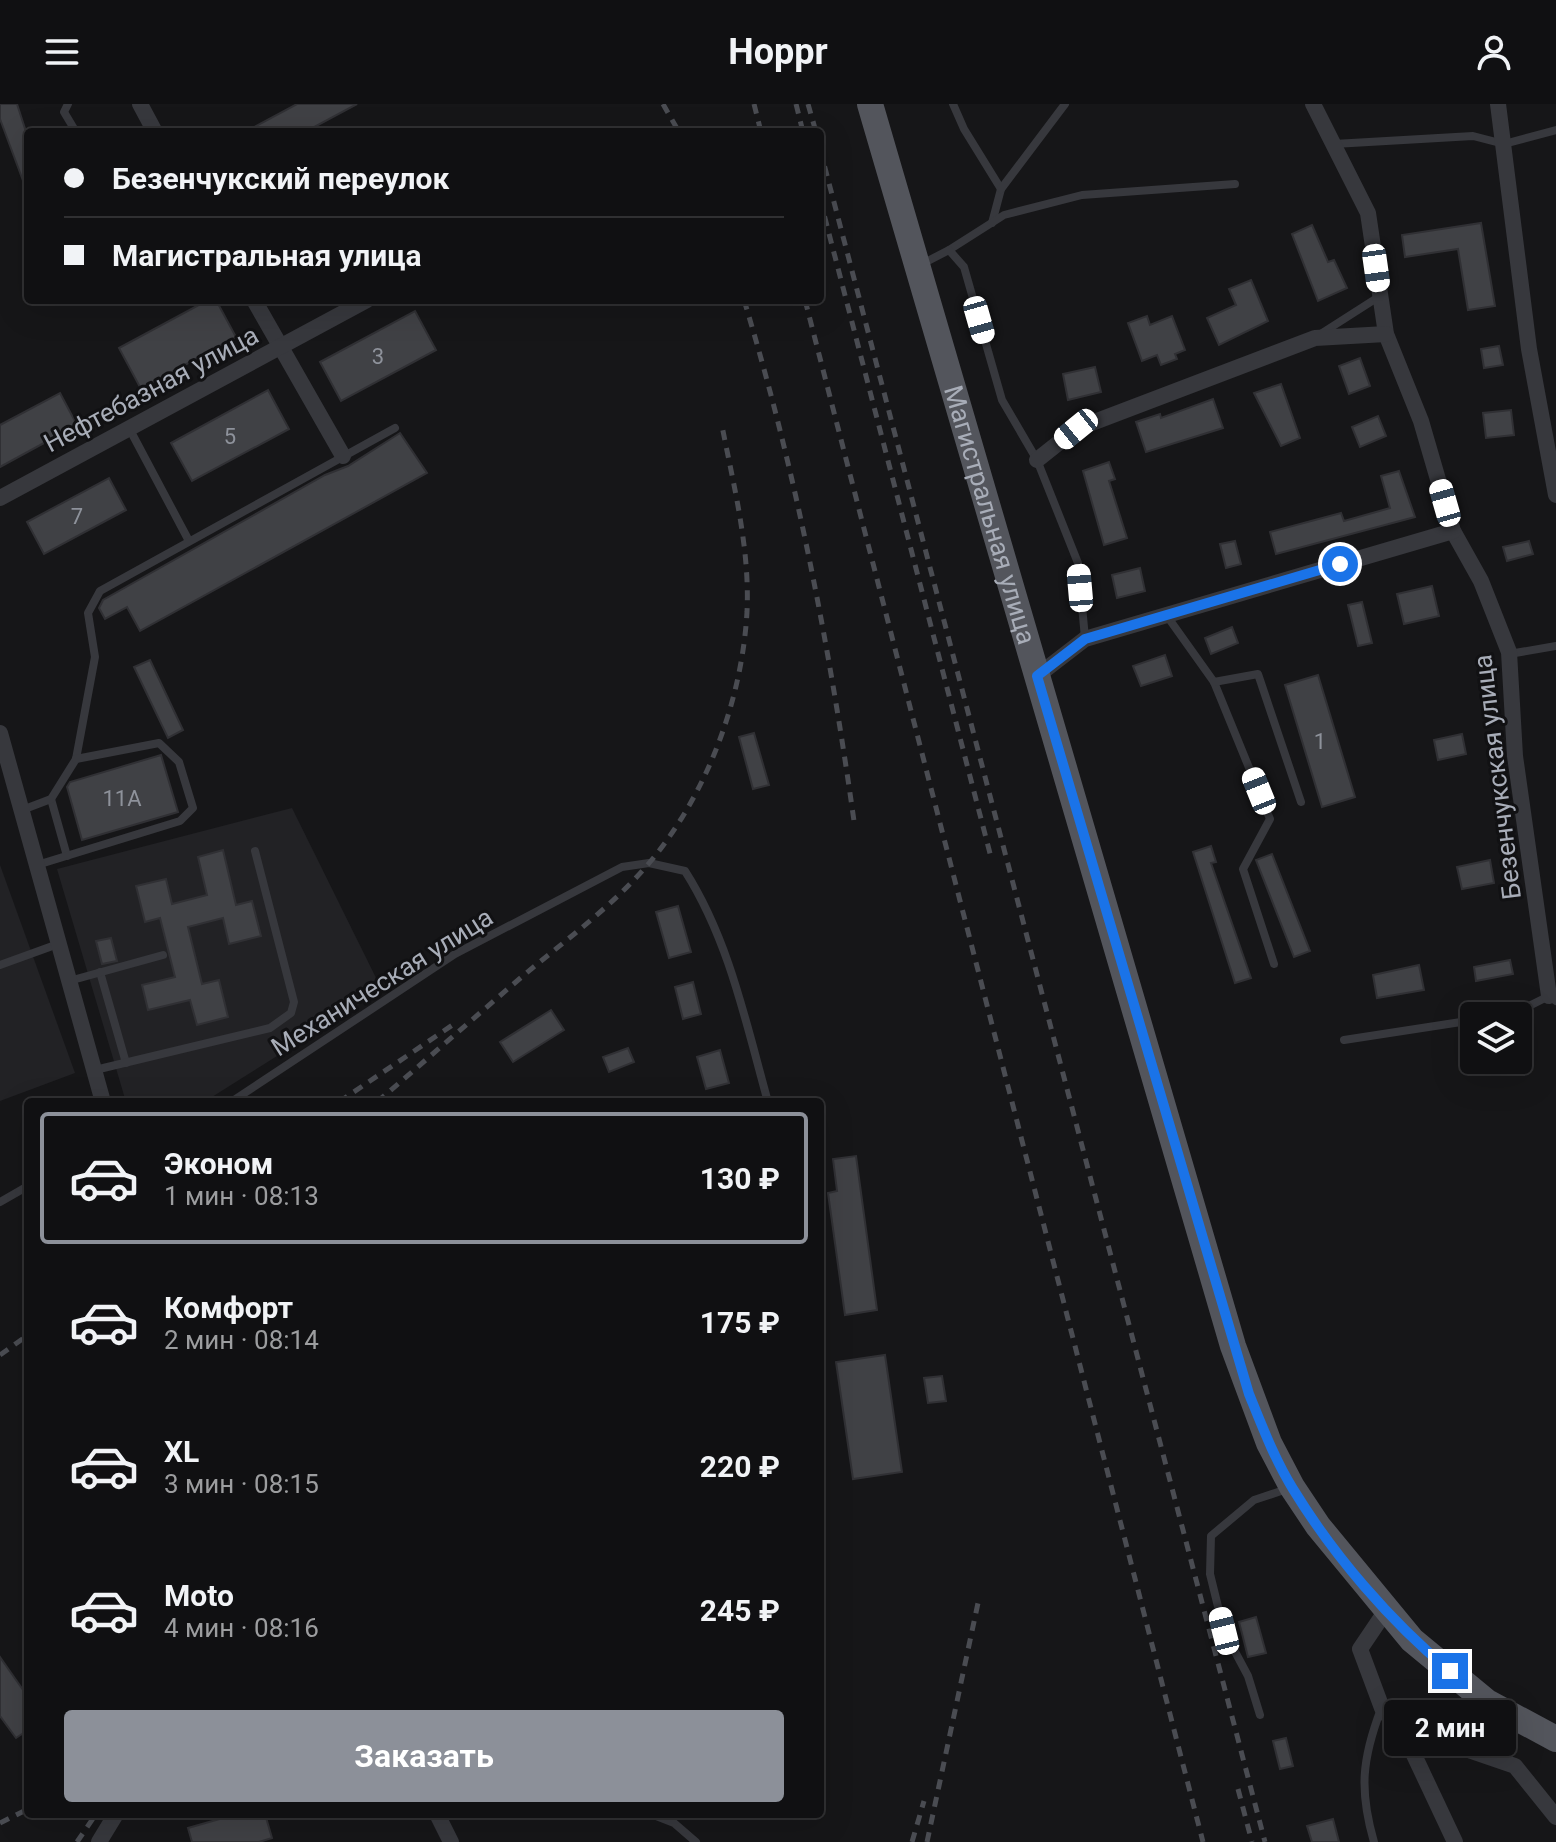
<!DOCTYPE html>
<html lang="ru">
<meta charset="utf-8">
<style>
:root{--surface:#101012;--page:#19191b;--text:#f1f3f6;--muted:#9c9d9f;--line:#303032;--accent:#8c9099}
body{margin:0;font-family:Roboto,sans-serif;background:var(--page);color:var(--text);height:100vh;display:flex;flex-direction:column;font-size:30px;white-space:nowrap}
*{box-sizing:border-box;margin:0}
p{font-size:26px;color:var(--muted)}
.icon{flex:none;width:44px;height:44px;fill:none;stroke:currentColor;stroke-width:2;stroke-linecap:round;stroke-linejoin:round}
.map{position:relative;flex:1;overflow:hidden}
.sheet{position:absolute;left:24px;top:994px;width:800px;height:720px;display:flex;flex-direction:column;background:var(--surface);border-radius:8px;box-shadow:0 8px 32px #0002,0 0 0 2px var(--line)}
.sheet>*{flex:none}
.guide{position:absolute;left:24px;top:24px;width:800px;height:176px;border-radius:8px;box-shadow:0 8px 32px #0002,0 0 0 2px var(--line);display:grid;align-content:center;height:176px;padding:0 40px;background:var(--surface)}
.controls{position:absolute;left:1460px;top:898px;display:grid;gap:16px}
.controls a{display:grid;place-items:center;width:72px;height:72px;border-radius:8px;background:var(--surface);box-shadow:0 8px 32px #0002,0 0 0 2px var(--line);font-size:40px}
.end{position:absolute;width:36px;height:36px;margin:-18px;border:10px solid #1a73e8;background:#fff;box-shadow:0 0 0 4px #fff}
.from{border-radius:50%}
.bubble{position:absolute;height:56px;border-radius:8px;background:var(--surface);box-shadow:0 8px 32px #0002,0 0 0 2px var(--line);font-size:26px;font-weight:700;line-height:56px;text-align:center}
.car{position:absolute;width:24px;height:48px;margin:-24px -12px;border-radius:10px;box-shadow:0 0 6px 2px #0007;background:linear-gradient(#fff 24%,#345 0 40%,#fff 0 76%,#345 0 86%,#fff 0)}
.guide b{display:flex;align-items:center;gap:28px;height:76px;font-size:30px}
.guide b+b{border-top:2px solid var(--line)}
.guide i{width:20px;height:20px;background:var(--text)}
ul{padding:14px 0 0;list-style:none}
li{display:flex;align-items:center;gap:24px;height:132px;margin:0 16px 12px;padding:0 24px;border:4px solid transparent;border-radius:8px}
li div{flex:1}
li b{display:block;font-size:30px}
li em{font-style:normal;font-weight:700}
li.current{border-color:var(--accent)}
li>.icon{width:72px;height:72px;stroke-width:1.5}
.button{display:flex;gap:16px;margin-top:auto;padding:16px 40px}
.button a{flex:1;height:92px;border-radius:8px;background:var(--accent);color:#fff;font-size:32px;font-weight:700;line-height:92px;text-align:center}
header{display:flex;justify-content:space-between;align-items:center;height:104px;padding:0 40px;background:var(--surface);font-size:36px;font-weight:700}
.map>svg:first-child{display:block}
</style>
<header><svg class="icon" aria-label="menu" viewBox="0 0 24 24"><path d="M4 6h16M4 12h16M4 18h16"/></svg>Hoppr<svg class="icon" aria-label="person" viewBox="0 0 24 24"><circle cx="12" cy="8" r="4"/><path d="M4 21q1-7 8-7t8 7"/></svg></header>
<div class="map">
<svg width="1556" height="1738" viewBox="0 0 1556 1738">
<rect width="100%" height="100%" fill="#161618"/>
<g fill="#222225">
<polygon points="292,704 382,886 204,998 126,998 57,765"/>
<polygon points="0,761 75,969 0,997"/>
</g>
<g fill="#404145" stroke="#303034" stroke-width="2">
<polygon points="0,0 17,0 28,34 28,90 0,15"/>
<polygon points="297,0 357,0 305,28 245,28"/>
<polygon points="1481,119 1495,202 1468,206 1458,145 1405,153 1402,131"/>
<polygon points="1312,121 1328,158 1334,156 1347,184 1318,197 1292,130"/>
<polygon points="1251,176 1268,217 1219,241 1207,214 1236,201 1229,185"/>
<polygon points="208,196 216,196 236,233 141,285 119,244"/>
<polygon points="415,207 436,246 341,297 320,258"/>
<polygon points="1147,212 1150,221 1172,212 1185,246 1175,250 1177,255 1161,261 1157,251 1142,257 1128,219"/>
<polygon points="1499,242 1503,261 1484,264 1481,245"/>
<polygon points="1360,254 1370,282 1349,290 1339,262"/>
<polygon points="1095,263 1101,288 1068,296 1063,270"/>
<polygon points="1281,280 1300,334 1281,342 1254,289"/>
<polygon points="268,286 289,325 192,377 171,339"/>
<polygon points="60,289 77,321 0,363 0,321"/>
<polygon points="1213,295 1223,324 1146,348 1136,318 1160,310 1161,314"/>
<polygon points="1511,306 1514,331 1486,334 1483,309"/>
<polygon points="1378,312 1386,332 1360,343 1352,323"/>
<polygon points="400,329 427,369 140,527 127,503 105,515 99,504 103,496 325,371 348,362"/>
<polygon points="1109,358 1115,375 1109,377 1127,434 1104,441 1083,367"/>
<polygon points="1399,367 1415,413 1276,450 1270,428 1341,409 1344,417 1390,404 1381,372"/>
<polygon points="109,374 126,406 44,450 27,418"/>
<polygon points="1235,437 1241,460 1226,464 1220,440"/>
<polygon points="1529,437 1533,450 1507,457 1503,443"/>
<polygon points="1140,464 1145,487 1117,494 1112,471"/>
<polygon points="1432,482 1439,512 1404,520 1397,490"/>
<polygon points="1362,498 1372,539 1358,542 1348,501"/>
<polygon points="1232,523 1238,539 1211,550 1205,534"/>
<polygon points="1165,551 1172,572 1141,582 1133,562"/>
<polygon points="150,556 183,626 168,634 134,563"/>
<polygon points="1318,571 1355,693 1322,703 1285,581"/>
<polygon points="754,629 769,681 753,685 739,633"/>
<polygon points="1462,630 1466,650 1438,656 1434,636"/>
<polygon points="161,651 178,708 82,736 67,683 70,678"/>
<polygon points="1211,742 1216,758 1211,759 1251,874 1235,879 1193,748"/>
<polygon points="223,746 236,801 252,797 261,832 229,840 223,814 188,823 202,880 219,876 228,913 197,921 190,896 148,906 142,881 175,873 160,814 145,818 136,782 166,775 172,800 207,791 198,753"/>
<polygon points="1272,750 1310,847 1294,853 1256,756"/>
<polygon points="1490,756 1494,779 1462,785 1457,763"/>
<polygon points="678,802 691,848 669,854 656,808"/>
<polygon points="111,834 117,857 102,860 96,837"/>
<polygon points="1510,856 1513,870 1476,877 1474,863"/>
<polygon points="1419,861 1424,886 1377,894 1373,871"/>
<polygon points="693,878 701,910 683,915 675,883"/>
<polygon points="551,906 564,926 513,958 500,938"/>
<polygon points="628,944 634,958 609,968 603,953"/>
<polygon points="720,946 729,979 706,985 697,953"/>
<polygon points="856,1052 877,1206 845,1211 828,1089 837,1087 833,1055"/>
<polygon points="885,1251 902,1368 853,1375 836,1258"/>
<polygon points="942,1272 946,1297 928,1299 924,1274"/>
<polygon points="1256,1513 1266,1549 1248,1553 1239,1518"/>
<polygon points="0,1553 28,1593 28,1626 16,1634 0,1612"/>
<polygon points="1286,1634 1293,1662 1280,1665 1273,1637"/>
<polygon points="237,1710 265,1710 272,1734 259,1738 192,1738 188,1724"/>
<polygon points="1333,1715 1339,1738 1312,1738 1307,1722"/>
</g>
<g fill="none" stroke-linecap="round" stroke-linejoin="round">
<g stroke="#37383d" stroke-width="8">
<polyline points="68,0 64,8 76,28"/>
<polyline points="953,0 964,25 1001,85 992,119"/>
<polyline points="1334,40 1473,32 1504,40 1556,26"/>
<polyline points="1001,85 1065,0"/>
<polyline points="949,146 1004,111 1082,91 1235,80"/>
<polyline points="922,160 949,146 964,163 1002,296 1037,356 1078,459 1085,534"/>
<polyline points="1319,231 1380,192"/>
<polyline points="129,324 189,437"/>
<polyline points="1167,512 1214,578 1270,715 1243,765 1274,860"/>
<polyline points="1509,550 1556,542"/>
<polyline points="1214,578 1258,570 1301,698"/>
<polyline points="51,695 67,752"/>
<polyline points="22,706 51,695 76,655 95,553 88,509 100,487 395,324"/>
<polyline points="37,761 180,717 193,704 179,658 159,639 76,655"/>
<polyline points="0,861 58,840"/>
<polyline points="100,868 126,959"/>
<polyline points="69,877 163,851"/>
<polyline points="1499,912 1513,910 1549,892 1556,897"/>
<polyline points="1344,936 1474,916"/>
<polyline points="95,966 270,924 291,909 294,898 255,747"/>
<path d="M231,998L455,850L622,763L649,759L685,767C729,836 746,919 768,998"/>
<polyline points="0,1098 28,1082"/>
<polyline points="1260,1611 1248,1572 1224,1527 1210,1470 1211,1432 1254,1396 1287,1385"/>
<polyline points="651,1710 674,1719 696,1738"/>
<path d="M1374,1738C1359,1686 1362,1655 1381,1605"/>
</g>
<g stroke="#37383d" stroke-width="16">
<polyline points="140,0 155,28"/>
<polyline points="1313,0 1368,109 1386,230 1421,317 1453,427 1481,477 1509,548 1515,652 1549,892"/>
<polyline points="1498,0 1529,245 1556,391"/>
<polyline points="254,196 343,352"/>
<polyline points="1037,356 1076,325 1315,234 1386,230"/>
<polyline points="0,394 367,196"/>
<polyline points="1037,572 1085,535 1453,427"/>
<polyline points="0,629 103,998"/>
<polyline points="1387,1505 1360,1545 1382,1604 1407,1636 1455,1738"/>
<polyline points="1407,1636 1448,1639 1515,1662 1556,1713"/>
<polyline points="437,1710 451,1738"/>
<polyline points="99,1738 116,1710"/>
</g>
<path stroke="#53555c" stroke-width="26" id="s1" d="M870,0L1233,1242L1269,1339L1292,1383L1318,1422L1412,1536L1487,1598L1556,1635"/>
<g stroke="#4a4c52" stroke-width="5" stroke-dasharray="10 8" stroke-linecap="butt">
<polyline points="663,0 679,28"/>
<polyline points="754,0 761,28"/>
<polyline points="796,0 803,28"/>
<polyline points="808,0 816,28"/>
<polyline points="820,45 1265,1738"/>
<polyline points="820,95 992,757"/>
<path d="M744,196C796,367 829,540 854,717"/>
<polyline points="805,196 1203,1738"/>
<polyline points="339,998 454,920"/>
<path d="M377,998C426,956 475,913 524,871C567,835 614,801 650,758C707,690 742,596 747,508C750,445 734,383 722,322"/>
<polyline points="0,1251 28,1231"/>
<polyline points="1238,1685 1252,1738"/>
<polyline points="0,1719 28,1705"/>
<polyline points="77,1738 96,1710"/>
<polyline points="912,1738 924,1697"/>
<polyline points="927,1738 978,1499"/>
</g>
</g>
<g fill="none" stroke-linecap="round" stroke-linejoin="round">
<path stroke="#1a73e8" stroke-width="10" d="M1340,460L1085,535L1037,572L1249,1290C1262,1322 1275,1356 1293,1385C1334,1452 1390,1517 1450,1567"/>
</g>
<g text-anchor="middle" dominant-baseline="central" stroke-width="6" stroke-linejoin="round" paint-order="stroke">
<g font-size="22" fill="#8e929b">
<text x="378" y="252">3</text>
<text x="230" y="332">5</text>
<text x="77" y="412">7</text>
<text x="1320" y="637">1</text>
<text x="122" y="694">11А</text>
</g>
<g font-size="26" fill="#a8adb8" stroke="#111113">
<text transform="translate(151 285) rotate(-28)">Нефтебазная улица</text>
<text stroke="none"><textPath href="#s1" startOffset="428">Магистральная улица</textPath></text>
<text transform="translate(1497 673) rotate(-97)">Безенчукская улица</text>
<text transform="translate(382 878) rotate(-32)">Механическая улица</text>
</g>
</g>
</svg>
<div class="controls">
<a><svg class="icon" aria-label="layers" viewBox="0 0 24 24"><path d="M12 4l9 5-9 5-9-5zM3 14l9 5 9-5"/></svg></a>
</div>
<i class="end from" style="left:1340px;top:460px"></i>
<i class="end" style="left:1450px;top:1567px"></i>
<div class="bubble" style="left:1384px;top:1596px;width:132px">2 мин</div>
<i class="car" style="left:1376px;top:164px;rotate:172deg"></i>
<i class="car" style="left:979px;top:216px;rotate:164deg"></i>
<i class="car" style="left:1076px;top:325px;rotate:231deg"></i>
<i class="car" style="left:1445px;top:399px;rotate:344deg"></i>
<i class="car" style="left:1080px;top:484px;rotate:355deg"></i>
<i class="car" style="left:1259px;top:687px;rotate:338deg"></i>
<i class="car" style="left:1224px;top:1527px;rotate:346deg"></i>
<div class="guide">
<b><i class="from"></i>Безенчукский переулок</b>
<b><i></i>Магистральная улица</b>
</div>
<section class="sheet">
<ul>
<li class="current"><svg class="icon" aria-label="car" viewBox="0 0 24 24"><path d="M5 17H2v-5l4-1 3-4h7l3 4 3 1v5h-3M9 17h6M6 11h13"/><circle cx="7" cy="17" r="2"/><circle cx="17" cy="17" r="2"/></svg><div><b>Эконом</b><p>1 мин · 08:13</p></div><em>130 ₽</em></li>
<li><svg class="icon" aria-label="car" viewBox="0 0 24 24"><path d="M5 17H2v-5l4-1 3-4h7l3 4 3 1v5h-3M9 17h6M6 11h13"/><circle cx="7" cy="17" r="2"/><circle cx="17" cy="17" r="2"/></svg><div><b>Комфорт</b><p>2 мин · 08:14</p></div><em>175 ₽</em></li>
<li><svg class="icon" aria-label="car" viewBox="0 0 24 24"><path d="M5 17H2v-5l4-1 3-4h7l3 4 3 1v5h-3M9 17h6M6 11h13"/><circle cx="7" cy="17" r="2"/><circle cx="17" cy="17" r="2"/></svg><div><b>XL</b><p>3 мин · 08:15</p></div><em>220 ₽</em></li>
<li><svg class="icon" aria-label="car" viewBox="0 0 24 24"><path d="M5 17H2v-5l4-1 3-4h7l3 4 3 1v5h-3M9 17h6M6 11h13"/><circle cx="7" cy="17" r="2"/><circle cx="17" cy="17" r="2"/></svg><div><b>Moto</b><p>4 мин · 08:16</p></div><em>245 ₽</em></li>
</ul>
<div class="button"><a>Заказать</a></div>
</section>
</div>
